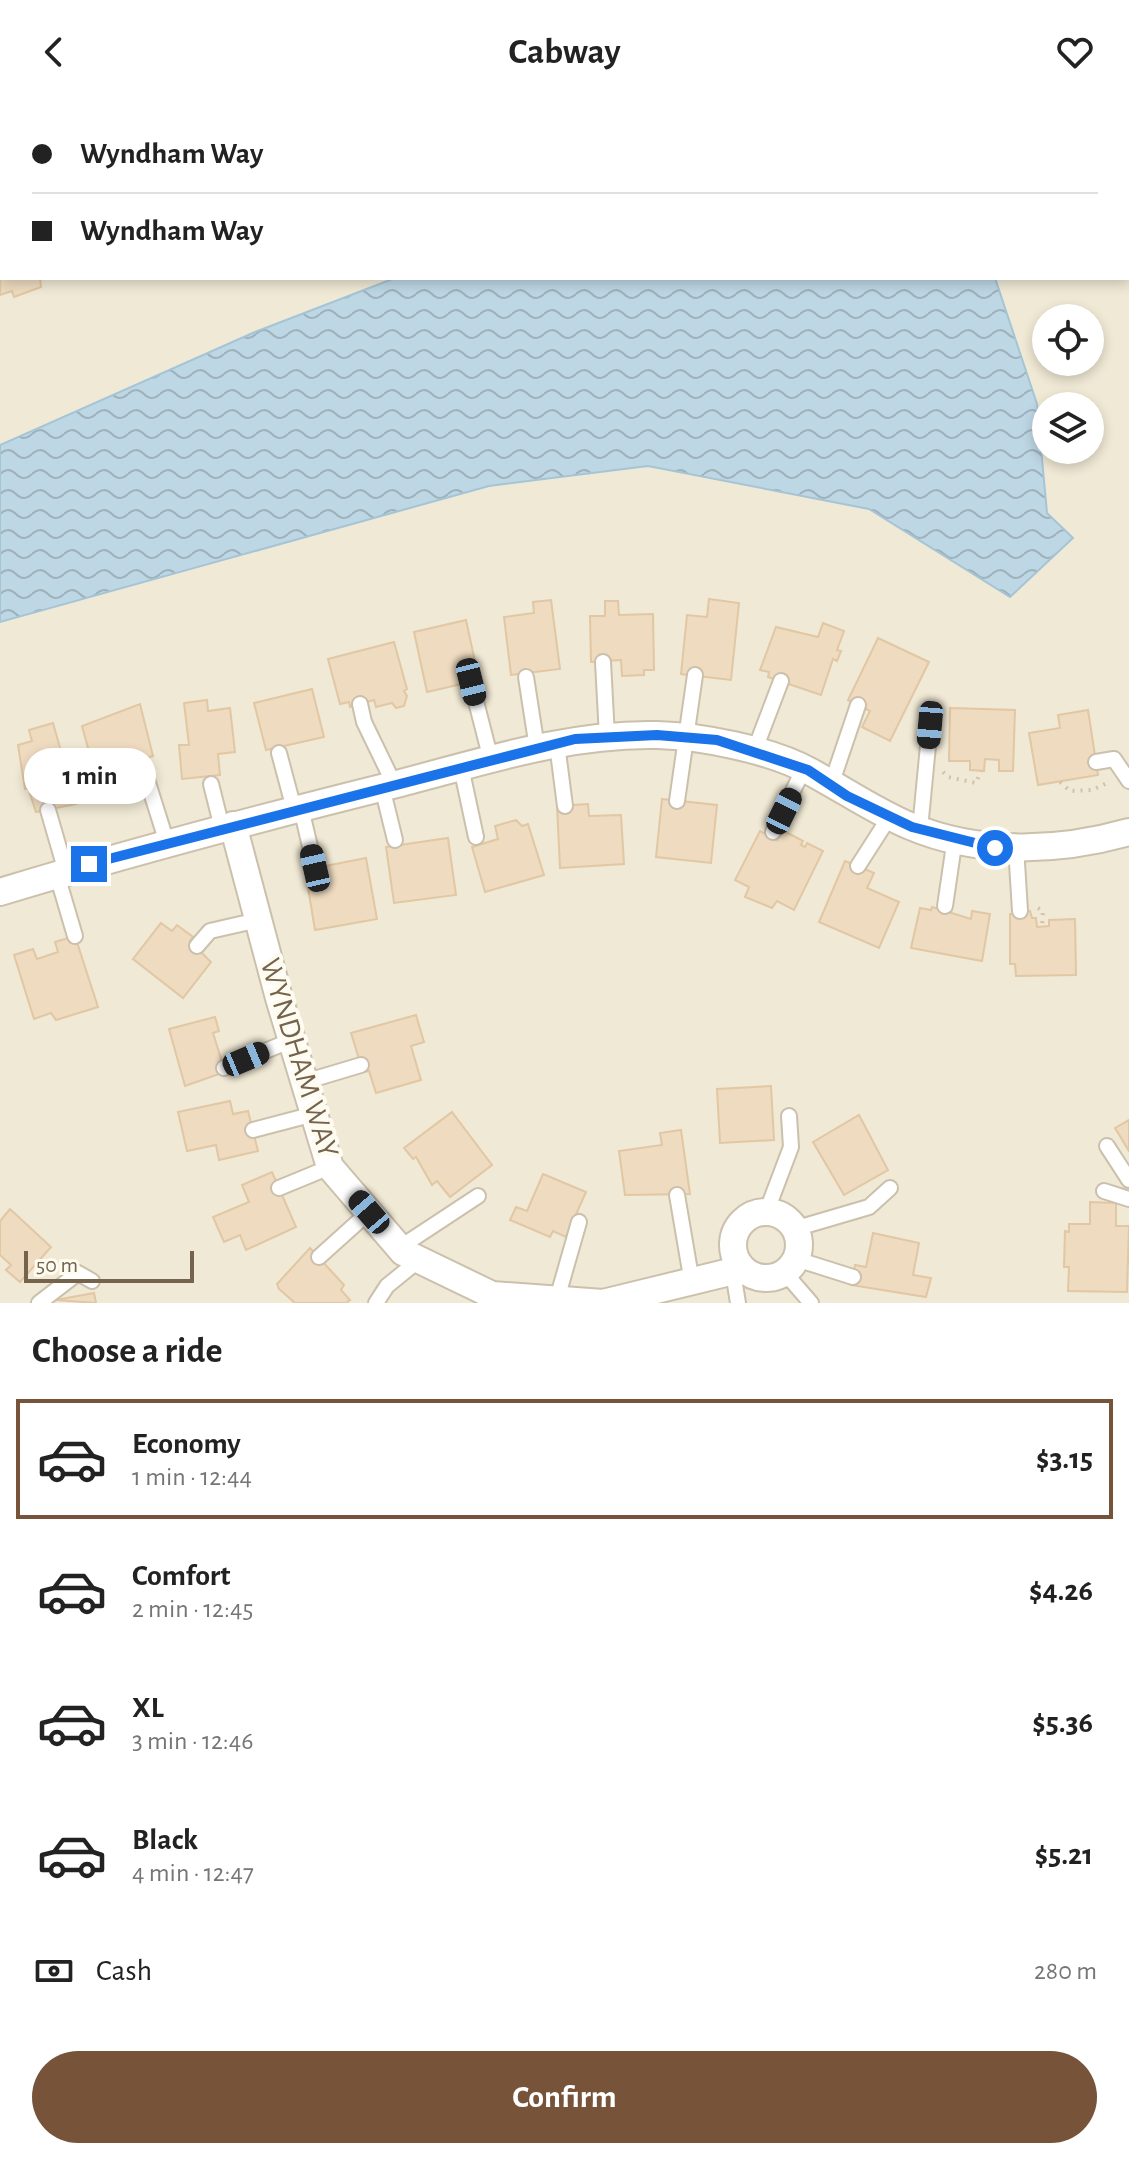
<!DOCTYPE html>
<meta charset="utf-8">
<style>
:root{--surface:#fff;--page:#f2f2f2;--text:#222;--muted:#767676;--line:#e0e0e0;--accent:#775339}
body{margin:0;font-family:"Alegreya Sans",sans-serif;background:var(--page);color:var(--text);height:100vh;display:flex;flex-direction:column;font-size:30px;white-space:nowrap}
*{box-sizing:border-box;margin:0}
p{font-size:26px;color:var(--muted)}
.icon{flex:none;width:44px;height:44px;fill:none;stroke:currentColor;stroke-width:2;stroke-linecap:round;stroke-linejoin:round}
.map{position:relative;height:1199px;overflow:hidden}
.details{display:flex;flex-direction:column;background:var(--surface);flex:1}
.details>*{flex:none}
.banner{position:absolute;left:0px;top:0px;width:1130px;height:176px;box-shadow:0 4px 12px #0003;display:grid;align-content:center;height:176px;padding:0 32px;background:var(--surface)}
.fabs{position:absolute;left:1032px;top:200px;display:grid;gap:16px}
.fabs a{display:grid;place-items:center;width:72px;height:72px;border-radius:50%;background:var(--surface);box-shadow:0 4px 12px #0003;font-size:40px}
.scale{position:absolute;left:24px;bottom:20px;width:170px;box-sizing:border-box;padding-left:8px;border:4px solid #75634e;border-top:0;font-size:22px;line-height:28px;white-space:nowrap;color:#75634e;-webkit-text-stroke:6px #fefbf0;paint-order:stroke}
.end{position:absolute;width:36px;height:36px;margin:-18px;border:10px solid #1a73e8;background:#fff;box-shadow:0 0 0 4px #fff}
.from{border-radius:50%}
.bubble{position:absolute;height:56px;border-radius:28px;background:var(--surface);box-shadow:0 4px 12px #0003;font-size:26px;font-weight:600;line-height:56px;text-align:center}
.car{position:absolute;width:24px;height:48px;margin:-24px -12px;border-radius:10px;box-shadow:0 0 6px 2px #0007;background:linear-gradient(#222 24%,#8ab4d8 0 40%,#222 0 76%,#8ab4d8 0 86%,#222 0)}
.banner b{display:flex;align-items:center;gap:28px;height:76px;font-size:30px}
.banner b+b{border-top:2px solid var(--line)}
.banner i{width:20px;height:20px;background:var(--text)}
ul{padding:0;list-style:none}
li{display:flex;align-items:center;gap:24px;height:120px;margin:0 16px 12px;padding:0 16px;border:4px solid transparent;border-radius:0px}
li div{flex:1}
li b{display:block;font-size:30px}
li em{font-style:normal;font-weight:600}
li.selected{border-color:var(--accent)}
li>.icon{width:72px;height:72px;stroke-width:1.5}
h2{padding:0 32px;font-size:36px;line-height:96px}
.pay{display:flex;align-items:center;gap:20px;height:88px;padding:0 32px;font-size:30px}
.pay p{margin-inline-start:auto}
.cta{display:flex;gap:16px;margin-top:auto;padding:16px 32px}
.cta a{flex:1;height:92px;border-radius:48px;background:var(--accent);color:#fff;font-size:32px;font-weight:600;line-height:92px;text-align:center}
header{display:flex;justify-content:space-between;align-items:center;height:104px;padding:0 32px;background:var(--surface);font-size:36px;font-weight:600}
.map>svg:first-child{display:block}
</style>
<header><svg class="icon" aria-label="back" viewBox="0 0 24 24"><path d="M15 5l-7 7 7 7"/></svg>Cabway<svg class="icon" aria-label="heart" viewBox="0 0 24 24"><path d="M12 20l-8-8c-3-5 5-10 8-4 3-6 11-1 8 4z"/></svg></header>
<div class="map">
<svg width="1129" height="1199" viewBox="0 0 1129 1199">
<defs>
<pattern id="water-waves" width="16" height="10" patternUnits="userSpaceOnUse" patternTransform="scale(2)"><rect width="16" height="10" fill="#bed7e5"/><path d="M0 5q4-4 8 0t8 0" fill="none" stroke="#9fb2bc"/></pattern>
</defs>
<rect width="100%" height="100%" fill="#fcf8e9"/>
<path fill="#f0e9d5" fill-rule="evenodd" d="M0,0H1129V1199H0ZM2,2H1128V174H2ZM1046,214H1090V258H1046ZM1046,302H1090V346H1046Z"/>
<polygon fill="url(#water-waves)" stroke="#a5c5d6" stroke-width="2" points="395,174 995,174 1037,300 1047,409 1073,434 1010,493 869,405 648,362 489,382 0,518 0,341 255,228"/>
<g fill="#eedbc0" stroke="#e1c7a3" stroke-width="2">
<polygon points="2,130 2,174 40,174 41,183 14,193 12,187 0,191"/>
<polygon points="709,495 739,499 731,576 681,570 687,511 707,513"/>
<polygon points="551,496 560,565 511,571 504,513 534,509 533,498"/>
<polygon points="605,497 618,497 619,511 653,510 654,566 644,566 644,571 622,572 621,556 591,558 590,512 605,512"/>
<polygon points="466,516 479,576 427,588 414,528"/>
<polygon points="823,519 844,527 837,546 841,547 837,557 833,555 821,591 768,573 769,568 760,566 776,523 818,533"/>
<polygon points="878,534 929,558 890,637 862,623 870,607 848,596"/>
<polygon points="394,538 407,585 404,587 407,592 404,602 396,604 392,599 376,603 374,596 350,603 349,598 340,600 328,555"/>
<polygon points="312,585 324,633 266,646 254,599"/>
<polygon points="207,596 208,607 230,604 235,648 218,650 220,671 182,675 179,641 189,641 184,599"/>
<polygon points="140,600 153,652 120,661 130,692 103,699 82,622"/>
<polygon points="950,604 1015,606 1013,667 999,667 999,656 985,655 984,667 970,666 970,657 949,657"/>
<polygon points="1088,606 1098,671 1038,681 1029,629 1060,624 1058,611"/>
<polygon points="53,619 76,700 36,708 28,684 25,685 18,641 32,637 29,626"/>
<polygon points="662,695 717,701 711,759 656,753"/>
<polygon points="588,700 589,712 621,711 624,760 560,764 557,702"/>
<polygon points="516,716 522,722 528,720 544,771 485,788 472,743 498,735 495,722"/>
<polygon points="782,726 803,737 801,741 805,743 807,739 823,747 794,806 777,797 772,804 745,793 749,783 735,776 760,727 777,736"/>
<polygon points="448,734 456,791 394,799 386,743"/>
<polygon points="366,754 377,815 315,826 305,766"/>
<polygon points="845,757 874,769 867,784 899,798 879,844 819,818"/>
<polygon points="932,803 971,815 972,807 990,810 982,857 911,844 920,804 931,806"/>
<polygon points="1020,807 1030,807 1032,814 1036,814 1037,823 1049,822 1049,816 1075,815 1076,871 1016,872 1015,860 1010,860 1010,810 1020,810"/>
<polygon points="161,819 172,827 177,821 193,833 190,837 211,858 183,894 133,855"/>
<polygon points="75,832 98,903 56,916 51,909 34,915 14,851 33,845 37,855 58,848 55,838"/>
<polygon points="416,911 424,938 411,942 421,976 376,989 369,967 363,968 351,929"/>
<polygon points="215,913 219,927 213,929 224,964 222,969 185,982 169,925"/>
<polygon points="771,982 774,1036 720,1039 717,985"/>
<polygon points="230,997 233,1010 248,1007 258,1047 219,1056 216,1041 187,1047 178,1008"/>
<polygon points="452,1008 492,1061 450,1093 437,1077 432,1081 416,1053 413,1055 404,1044"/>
<polygon points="859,1011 888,1066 844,1091 813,1038"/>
<polygon points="1129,1016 1129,1047 1115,1024"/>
<polygon points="681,1026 690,1090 625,1091 619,1047 662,1041 660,1029"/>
<polygon points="272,1068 296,1123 246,1146 240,1131 224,1138 213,1113 249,1098 242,1081"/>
<polygon points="543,1070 586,1088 566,1133 553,1127 550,1133 510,1116 516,1103 527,1107"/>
<polygon points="1090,1098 1116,1099 1116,1122 1129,1122 1127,1188 1068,1187 1069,1163 1064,1163 1065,1127 1069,1128 1069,1120 1090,1120"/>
<polygon points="10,1105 51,1143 20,1178 6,1166 11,1161 0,1151 0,1117"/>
<polygon points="873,1129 919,1139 913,1171 931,1174 926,1193 851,1181 855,1161 866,1163"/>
<polygon points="310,1144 344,1181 341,1186 350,1196 346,1199 295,1199 279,1185 277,1180"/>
<polygon points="94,1189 96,1199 56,1196"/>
</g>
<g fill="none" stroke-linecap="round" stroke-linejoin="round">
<g stroke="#cbc0ac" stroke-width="18">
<g id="service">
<polyline points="22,0 23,2"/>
<polyline points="126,0 127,2"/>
<polyline points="232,0 232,2"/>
<polyline points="288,0 289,2"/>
<polyline points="603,558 607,633"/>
<polyline points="526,573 537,644"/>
<polyline points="471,578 491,656"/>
<polyline points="360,600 364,618 394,680"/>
<polyline points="557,640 565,702"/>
<polyline points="754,648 781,577"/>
<polyline points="279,649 294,705"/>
<polyline points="1096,658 1114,655 1129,677"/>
<polyline points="461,663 476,733"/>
<polyline points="123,672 144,666 167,739"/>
<polyline points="211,680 222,724"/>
<polyline points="831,681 858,601"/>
<polyline points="382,683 395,736"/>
<polyline points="677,697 695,571"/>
<polyline points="301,704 315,764"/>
<polyline points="48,706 66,768"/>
<polyline points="920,725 930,621"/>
<polyline points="773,728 804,664"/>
<polyline points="1016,743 1020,807"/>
<polyline points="858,762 890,712"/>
<polyline points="57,771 75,832"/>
<polyline points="945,802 955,734"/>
<polyline points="197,842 210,827 258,816"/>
<polyline points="224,964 292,936"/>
<polyline points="304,978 361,961"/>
<polyline points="253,1026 314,1010"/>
<polyline points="1107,1042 1129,1076"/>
<polyline points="279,1084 330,1063"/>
<polyline points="1104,1087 1129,1095"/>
<polyline points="677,1091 692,1179"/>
<polyline points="766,1109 791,1043 789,1012"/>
<polyline points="794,1125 869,1103 890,1084"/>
<polyline points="399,1144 478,1092"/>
<polyline points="319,1153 369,1108"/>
<polyline points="796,1155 853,1173"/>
<polyline points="733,1168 738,1199"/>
<polyline points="785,1169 811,1199"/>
<polyline points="557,1195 579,1118"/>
<polyline points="39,1199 78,1169 92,1177"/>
<polyline points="376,1199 387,1182 419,1156"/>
</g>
</g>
<g stroke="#cbc0ac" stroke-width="30">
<g id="minor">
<polyline points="151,2 156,0"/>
<polyline points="0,62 2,62"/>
<polyline points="233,721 279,894 330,1063 403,1148 492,1191 603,1199 742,1165"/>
<path d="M0,788C131,748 264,713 397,680C482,658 568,629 657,631C701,632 771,646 809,667C843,685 874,707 910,722C978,751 1059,748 1129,728"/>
<circle cx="766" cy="1141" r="33"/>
</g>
</g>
<g stroke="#d5c1a5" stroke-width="4" stroke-dasharray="2 6" stroke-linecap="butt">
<polyline points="943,668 948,673 976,679 981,667"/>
<polyline points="1060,678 1070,687 1092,686 1107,679"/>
<polyline points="1038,804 1043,807 1042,823"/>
</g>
<use href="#service" stroke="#fff" stroke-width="14"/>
<use href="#minor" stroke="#fff" stroke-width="26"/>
</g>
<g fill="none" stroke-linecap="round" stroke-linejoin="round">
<polyline stroke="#1a73e8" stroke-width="10" points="89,760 575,635 657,631 717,636 808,666 847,692 912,723 995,744"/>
</g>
<g text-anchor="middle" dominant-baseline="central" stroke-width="8" stroke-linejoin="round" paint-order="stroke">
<g font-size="30" fill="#75634e" stroke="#fefbf0">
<text transform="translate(299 954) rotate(73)">WYNDHAM WAY</text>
</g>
</g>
</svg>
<div class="fabs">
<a><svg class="icon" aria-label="locate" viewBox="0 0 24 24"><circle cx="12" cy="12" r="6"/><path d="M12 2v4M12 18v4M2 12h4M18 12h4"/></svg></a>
<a><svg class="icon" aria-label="layers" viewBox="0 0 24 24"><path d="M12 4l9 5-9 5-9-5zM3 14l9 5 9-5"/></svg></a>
</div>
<div class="scale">50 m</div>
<i class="end from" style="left:995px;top:744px"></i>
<i class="end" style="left:89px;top:760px"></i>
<div class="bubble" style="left:24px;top:644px;width:132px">1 min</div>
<i class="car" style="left:471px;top:578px;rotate:166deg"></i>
<i class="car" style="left:930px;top:621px;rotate:185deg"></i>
<i class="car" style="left:784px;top:707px;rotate:26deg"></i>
<i class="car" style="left:315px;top:764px;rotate:347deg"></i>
<i class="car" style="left:246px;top:955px;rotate:67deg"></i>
<i class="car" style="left:369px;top:1108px;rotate:319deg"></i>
<div class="banner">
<b><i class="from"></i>Wyndham Way</b>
<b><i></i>Wyndham Way</b>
</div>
</div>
<section class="details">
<h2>Choose a ride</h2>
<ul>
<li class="selected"><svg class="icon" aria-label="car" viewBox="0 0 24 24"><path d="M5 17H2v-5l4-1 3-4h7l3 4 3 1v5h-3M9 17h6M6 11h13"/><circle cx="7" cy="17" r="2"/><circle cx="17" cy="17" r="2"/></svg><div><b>Economy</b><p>1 min · 12:44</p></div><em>$3.15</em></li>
<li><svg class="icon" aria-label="car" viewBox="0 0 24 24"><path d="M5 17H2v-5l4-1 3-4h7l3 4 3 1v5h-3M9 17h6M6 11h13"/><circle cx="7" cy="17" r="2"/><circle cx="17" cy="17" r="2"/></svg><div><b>Comfort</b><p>2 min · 12:45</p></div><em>$4.26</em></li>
<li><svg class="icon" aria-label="car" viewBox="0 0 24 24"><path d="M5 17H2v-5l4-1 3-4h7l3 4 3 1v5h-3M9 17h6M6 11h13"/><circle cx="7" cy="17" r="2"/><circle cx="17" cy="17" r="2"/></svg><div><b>XL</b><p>3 min · 12:46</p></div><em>$5.36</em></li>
<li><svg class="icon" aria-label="car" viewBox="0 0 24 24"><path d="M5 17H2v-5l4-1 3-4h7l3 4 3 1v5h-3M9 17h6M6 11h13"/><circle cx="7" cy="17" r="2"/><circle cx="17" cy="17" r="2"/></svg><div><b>Black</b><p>4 min · 12:47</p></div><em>$5.21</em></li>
</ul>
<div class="pay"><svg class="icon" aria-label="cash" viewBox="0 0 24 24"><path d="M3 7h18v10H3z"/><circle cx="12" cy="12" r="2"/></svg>Cash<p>280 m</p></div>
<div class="cta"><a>Confirm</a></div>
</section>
